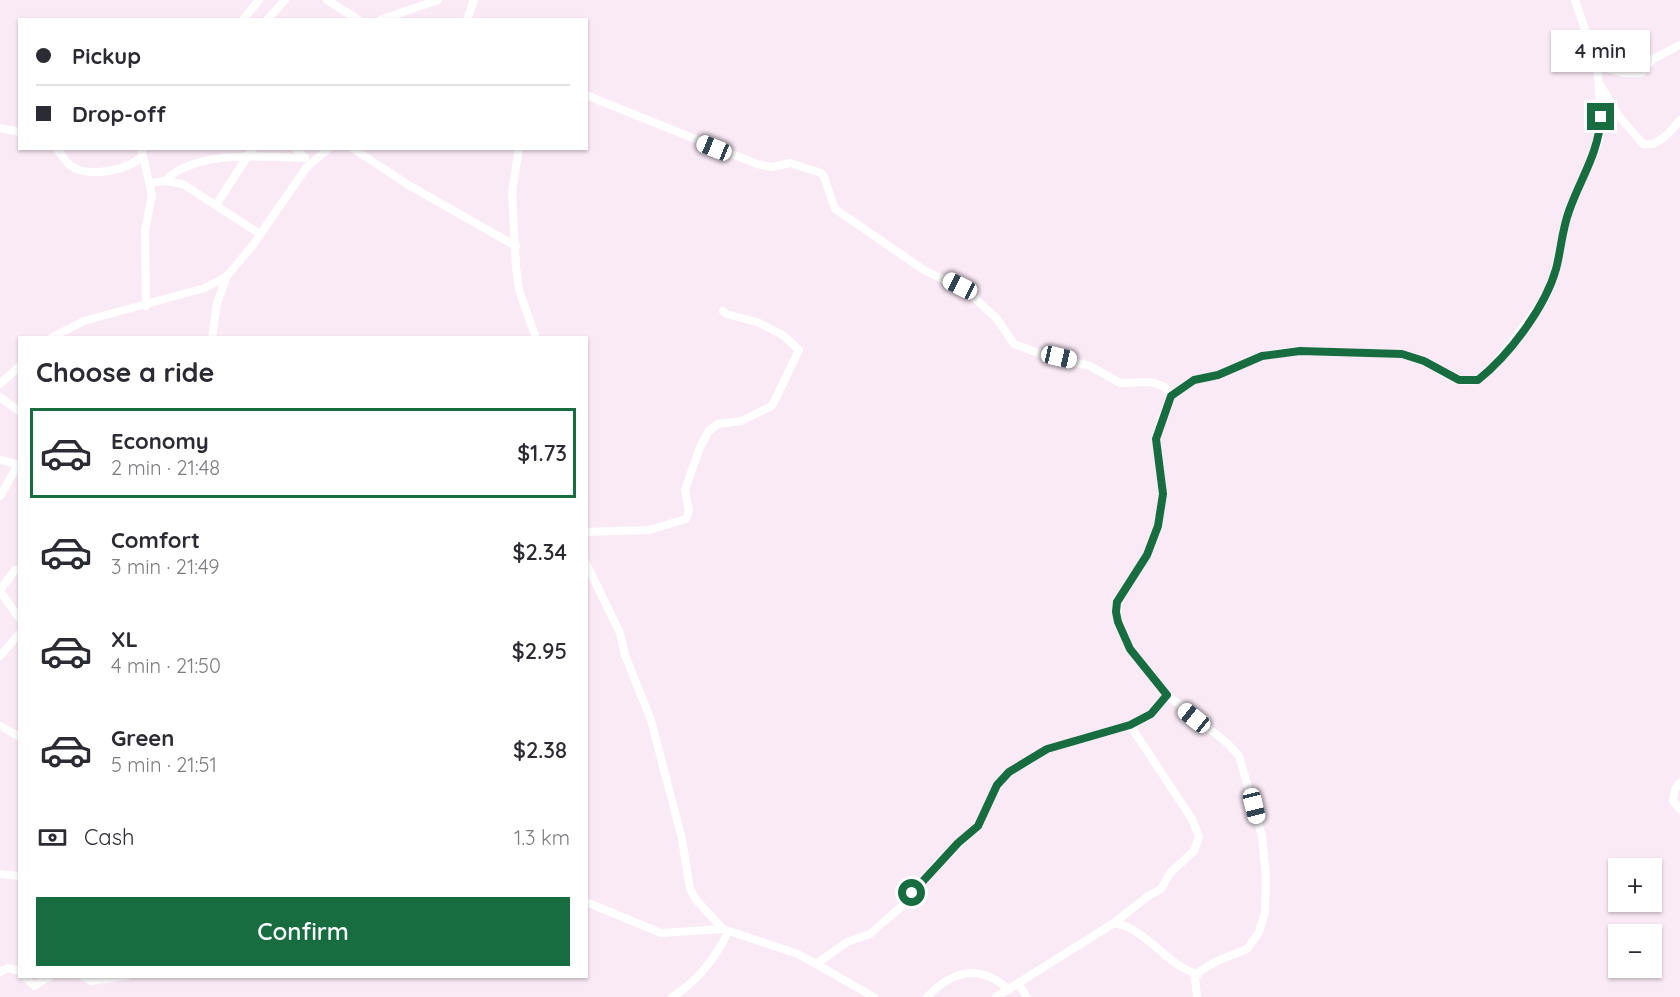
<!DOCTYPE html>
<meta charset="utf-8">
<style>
:root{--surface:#fff;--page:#f2f2f3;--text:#2b2b33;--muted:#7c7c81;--line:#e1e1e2;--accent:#176d40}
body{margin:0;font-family:Quicksand,sans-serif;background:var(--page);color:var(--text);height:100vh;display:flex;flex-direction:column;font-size:22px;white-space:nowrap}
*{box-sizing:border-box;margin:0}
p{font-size:20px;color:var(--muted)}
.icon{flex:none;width:33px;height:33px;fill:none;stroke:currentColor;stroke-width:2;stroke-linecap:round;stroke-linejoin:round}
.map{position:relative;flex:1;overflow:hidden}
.side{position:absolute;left:18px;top:336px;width:570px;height:642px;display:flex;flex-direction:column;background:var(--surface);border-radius:0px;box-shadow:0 2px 4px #0004}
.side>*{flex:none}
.top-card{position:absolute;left:18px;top:18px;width:570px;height:132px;border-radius:0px;box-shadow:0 2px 4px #0004;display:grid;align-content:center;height:132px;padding:0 18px;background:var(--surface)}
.buttons{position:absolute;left:1608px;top:858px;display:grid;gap:12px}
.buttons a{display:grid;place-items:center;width:54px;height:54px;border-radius:0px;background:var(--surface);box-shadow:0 2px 4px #0004;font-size:30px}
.end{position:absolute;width:27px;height:27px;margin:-14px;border:8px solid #176d40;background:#fff;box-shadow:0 0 0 3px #fff}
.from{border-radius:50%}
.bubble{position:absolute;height:42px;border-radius:0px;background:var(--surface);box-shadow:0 2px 4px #0004;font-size:20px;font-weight:600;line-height:42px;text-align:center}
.car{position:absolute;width:18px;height:36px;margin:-18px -9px;border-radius:8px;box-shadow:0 0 4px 2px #0007;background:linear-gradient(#fff 24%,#345 0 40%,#fff 0 76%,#345 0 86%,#fff 0)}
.top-card b{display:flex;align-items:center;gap:21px;height:57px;font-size:22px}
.top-card b+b{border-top:2px solid var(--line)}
.top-card i{width:15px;height:15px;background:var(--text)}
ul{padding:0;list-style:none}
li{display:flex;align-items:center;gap:18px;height:90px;margin:0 12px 9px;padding:0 6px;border:3px solid transparent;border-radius:0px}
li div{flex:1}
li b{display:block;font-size:22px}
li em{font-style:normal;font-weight:600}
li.current{border-color:var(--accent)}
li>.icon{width:54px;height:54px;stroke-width:1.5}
h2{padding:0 18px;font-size:27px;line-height:72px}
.pay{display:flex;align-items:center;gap:15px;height:66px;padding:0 18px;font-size:22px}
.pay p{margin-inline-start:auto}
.action{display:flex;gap:12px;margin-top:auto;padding:12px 18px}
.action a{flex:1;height:69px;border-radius:0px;background:var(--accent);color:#fff;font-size:24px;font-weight:600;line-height:69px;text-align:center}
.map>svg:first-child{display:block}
</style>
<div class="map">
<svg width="1680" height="997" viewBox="0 0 1680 997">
<rect width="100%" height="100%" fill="#faeaf6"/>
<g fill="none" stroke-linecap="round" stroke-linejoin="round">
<g stroke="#fff" stroke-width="8">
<polyline points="327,0 359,20"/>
<polyline points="243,20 259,0"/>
<polyline points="267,20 285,0"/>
<polyline points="380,20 438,0"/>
<polyline points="467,20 474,0"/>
<polyline points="1597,65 1623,73 1642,73 1653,59 1680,45"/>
<path d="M1601,86L1618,115L1643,144C1659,147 1671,131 1680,120"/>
<polyline points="586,95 757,164 772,167 790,163 821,173 824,177 835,209 924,270 967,291 997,319 1014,344 1041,354 1090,366 1120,383 1151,382 1165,387 1171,396"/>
<polyline points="0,128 20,132"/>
<path d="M56,148C62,154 65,162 71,166C88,178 130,171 143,155"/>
<polyline points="141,148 152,195 145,231 146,306"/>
<polyline points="295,148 305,158"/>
<polyline points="352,148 410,186 516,246"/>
<polyline points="519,148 512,192 516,267 519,290 536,338"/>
<path d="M165,181C196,149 265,157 305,158"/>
<polyline points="150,183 165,181 183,184 260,234"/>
<polyline points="216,205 253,148"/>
<polyline points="51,338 84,321 205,288 227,276 253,245 306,168 329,148"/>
<polyline points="212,338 217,303 227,276"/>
<polyline points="0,384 20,366"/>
<polyline points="0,397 20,412"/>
<polyline points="0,460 20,465"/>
<polyline points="0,496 18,465"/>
<polyline points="586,532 649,530 686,519 689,511 685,490 700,447 709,431 718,424 741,421 772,406 799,350 783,335 757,322 726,314 723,311"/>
<polyline points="586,563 620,633 625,655 651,720 682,839 690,889 697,901 723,929 798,954 874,997"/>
<polyline points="0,590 15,570 20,569"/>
<polyline points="0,591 20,619"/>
<polyline points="0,656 20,633"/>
<polyline points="0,726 20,737"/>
<polyline points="1680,783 1675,789 1673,801 1680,809"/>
<polyline points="0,874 20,876"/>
<polyline points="586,902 661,933 723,929"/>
<polyline points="1114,923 1148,896 1161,889 1170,873 1194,851 1199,837 1192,819 1130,725"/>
<polyline points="816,964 847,942 870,934 903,905 938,863 978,826 997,785 1009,772 1047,749 1130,725 1151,714 1167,695"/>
<polyline points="0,972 8,968 20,971"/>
<polyline points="24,976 34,986 50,976"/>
<polyline points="82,976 91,981 127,976"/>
<polyline points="1019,985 1027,997"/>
<path d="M672,997C698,981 715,959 728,932"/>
<path d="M927,997C953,970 980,963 1009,990"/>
<path d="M996,997L1114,923C1147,928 1166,966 1198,974"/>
<polyline points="1197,997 1195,978 1200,971 1217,961 1247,949 1259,932 1265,912 1266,877 1262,836 1239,756 1227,743 1167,695 1130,649 1118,622 1117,602 1147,555 1158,527 1163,494 1156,439 1162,419 1171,396 1194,380 1218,375 1262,356 1278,353 1300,351 1402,354 1424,361 1452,378 1465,381 1478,380 1495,365 1546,296 1555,270 1568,212 1599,140 1601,117 1597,65 1575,0"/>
</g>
</g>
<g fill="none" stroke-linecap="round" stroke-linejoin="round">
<path stroke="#176d40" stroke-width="8" d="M912,893L958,843L978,826L997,785L1009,772L1047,749L1130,725L1151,714L1167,695L1130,649L1118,622L1116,612L1117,602L1147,555L1158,526L1163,494L1156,439L1171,396L1194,380L1218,375L1262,356L1300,351L1402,354L1424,361L1459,380H1478C1509,355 1545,308 1556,269C1561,250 1562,230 1569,211C1581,177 1598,155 1601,117"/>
</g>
</svg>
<div class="buttons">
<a>+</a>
<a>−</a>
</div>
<i class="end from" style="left:912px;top:893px"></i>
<i class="end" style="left:1601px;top:117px"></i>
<div class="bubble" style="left:1551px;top:30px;width:99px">4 min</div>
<i class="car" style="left:714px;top:148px;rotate:292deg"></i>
<i class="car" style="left:960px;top:286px;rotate:297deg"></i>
<i class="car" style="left:1059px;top:357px;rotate:103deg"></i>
<i class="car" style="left:1194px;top:718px;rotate:309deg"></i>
<i class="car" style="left:1254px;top:806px;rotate:166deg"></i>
<div class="top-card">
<b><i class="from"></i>Pickup</b>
<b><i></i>Drop-off</b>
</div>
<section class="side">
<h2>Choose a ride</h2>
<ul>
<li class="current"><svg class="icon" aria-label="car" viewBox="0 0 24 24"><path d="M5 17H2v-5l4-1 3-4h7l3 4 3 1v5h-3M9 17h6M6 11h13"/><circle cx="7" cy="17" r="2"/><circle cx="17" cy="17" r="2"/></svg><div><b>Economy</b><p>2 min · 21:48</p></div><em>$1.73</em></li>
<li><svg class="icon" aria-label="car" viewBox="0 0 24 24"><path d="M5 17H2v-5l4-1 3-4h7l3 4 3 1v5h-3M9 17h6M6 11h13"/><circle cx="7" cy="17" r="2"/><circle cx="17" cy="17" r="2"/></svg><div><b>Comfort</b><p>3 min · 21:49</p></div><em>$2.34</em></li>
<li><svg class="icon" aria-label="car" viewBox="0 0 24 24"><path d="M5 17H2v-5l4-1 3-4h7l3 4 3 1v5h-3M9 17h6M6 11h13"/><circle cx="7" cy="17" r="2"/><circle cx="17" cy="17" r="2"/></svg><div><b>XL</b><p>4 min · 21:50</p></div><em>$2.95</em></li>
<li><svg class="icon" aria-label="car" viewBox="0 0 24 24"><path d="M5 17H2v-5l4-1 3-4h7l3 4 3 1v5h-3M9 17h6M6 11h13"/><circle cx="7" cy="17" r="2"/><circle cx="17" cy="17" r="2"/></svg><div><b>Green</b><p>5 min · 21:51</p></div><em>$2.38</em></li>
</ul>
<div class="pay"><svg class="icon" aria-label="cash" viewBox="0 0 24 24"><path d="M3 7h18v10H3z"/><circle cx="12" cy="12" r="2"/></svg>Cash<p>1.3 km</p></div>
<div class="action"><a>Confirm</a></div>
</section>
</div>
